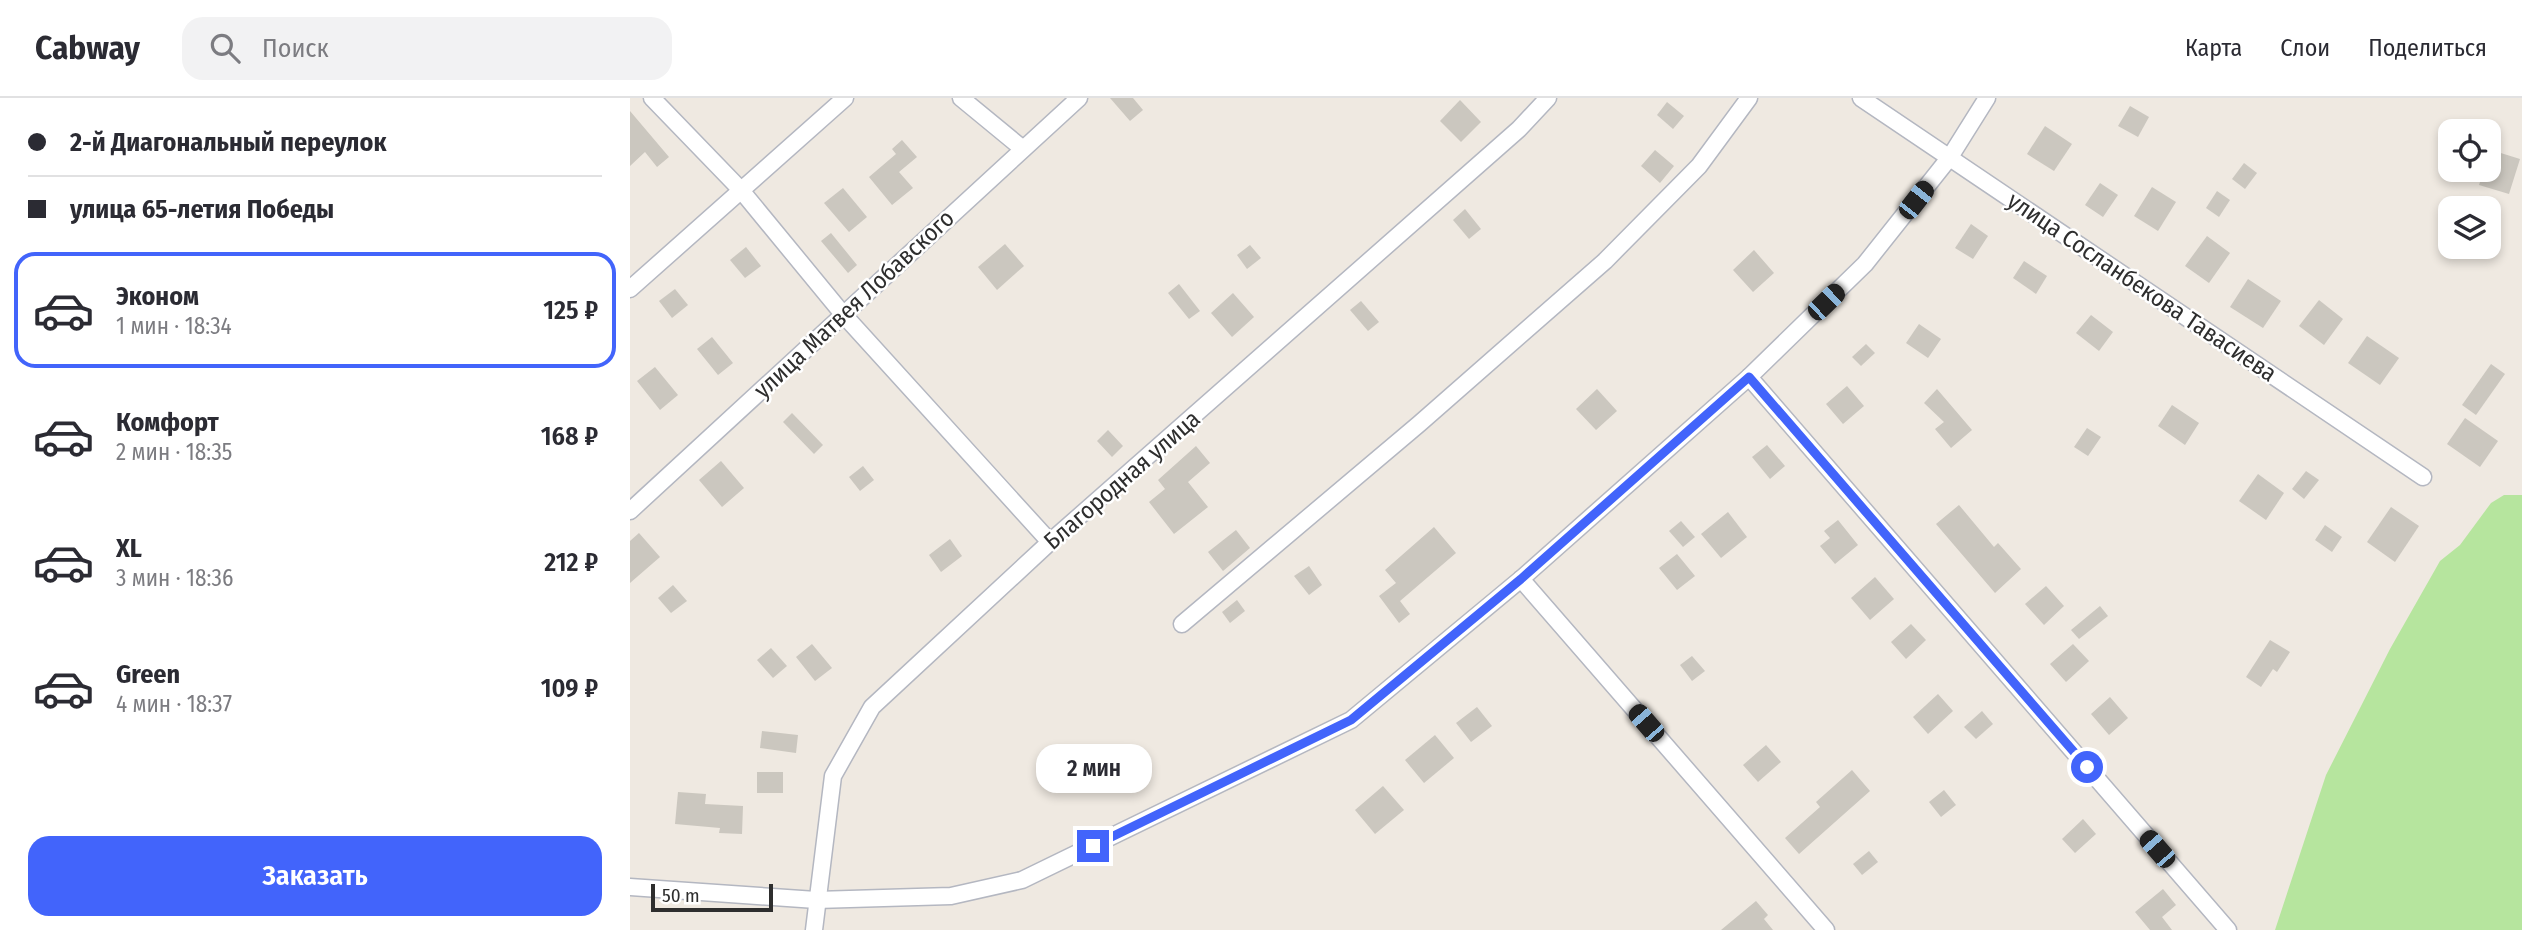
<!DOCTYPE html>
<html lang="ru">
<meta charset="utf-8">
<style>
:root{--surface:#fff;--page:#f2f2f3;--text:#2b2b33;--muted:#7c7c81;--line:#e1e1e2;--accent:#4264fb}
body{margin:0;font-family:"Fira Sans Condensed",sans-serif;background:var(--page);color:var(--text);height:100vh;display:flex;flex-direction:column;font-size:26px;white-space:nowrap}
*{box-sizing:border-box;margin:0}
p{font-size:23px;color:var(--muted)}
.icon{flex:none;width:38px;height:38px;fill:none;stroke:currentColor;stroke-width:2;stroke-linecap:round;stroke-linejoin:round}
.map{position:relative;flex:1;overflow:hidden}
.panel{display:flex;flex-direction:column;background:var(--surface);width:630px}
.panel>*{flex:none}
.guide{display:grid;align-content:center;height:154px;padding:0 28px;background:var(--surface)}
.buttons{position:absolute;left:1808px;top:21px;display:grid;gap:14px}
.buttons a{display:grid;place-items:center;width:63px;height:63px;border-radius:14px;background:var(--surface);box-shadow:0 4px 10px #0003;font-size:35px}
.scale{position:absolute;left:21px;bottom:18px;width:122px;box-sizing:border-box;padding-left:7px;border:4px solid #2e2e2e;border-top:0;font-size:19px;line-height:24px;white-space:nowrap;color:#2e2e2e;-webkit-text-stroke:5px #fff;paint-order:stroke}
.end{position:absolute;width:32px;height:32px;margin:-16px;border:9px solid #4264fb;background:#fff;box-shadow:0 0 0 4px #fff}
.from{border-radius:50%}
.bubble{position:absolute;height:49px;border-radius:21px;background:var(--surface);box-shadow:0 4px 10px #0003;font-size:23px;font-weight:600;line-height:49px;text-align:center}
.car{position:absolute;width:21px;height:42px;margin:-21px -10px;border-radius:9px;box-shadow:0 0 5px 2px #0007;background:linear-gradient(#222 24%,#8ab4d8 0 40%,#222 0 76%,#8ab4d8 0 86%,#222 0)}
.guide b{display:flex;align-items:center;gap:24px;height:66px;font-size:26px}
.guide b+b{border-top:2px solid var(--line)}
.guide i{width:18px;height:18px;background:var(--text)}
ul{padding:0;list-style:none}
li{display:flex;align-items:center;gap:21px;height:116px;margin:0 14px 10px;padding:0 14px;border:4px solid transparent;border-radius:21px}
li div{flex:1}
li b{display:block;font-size:26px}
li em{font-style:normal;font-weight:600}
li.selected{border-color:var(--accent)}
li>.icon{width:63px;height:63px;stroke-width:1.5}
.action{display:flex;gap:14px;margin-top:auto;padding:14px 28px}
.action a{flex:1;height:80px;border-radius:21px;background:var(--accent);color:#fff;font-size:28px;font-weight:600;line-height:80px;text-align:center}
header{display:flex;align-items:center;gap:42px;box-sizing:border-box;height:98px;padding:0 35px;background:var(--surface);border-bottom:2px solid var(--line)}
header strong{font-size:33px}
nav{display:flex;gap:38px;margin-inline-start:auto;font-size:24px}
.search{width:490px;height:63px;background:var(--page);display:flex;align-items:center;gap:18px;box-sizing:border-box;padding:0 24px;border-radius:21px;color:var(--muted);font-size:26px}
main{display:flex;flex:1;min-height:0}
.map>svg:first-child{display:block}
</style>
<header>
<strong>Cabway</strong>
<div class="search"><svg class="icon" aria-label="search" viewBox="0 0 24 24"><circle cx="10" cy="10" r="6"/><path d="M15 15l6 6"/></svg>Поиск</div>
<nav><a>Карта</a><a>Слои</a><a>Поделиться</a></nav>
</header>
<main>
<section class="panel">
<div class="guide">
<b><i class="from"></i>2-й Диагональный переулок</b>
<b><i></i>улица 65-летия Победы</b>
</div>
<ul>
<li class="selected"><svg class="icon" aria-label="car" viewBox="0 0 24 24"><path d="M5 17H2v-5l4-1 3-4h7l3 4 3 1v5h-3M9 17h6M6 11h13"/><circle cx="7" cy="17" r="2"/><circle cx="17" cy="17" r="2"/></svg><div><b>Эконом</b><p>1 мин · 18:34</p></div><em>125 ₽</em></li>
<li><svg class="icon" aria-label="car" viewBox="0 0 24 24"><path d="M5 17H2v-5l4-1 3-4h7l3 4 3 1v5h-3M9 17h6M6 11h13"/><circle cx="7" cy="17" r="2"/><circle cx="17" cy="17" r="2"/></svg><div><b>Комфорт</b><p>2 мин · 18:35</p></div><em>168 ₽</em></li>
<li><svg class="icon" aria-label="car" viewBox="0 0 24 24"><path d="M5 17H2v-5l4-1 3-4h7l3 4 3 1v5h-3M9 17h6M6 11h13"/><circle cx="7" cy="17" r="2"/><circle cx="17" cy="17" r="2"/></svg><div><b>XL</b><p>3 мин · 18:36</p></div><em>212 ₽</em></li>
<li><svg class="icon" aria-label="car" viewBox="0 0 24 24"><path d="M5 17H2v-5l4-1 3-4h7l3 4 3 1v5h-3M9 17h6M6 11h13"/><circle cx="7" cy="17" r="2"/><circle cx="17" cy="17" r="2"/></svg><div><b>Green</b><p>4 мин · 18:37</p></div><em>109 ₽</em></li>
</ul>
<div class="action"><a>Заказать</a></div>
</section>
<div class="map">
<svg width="1892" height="832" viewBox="0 0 1892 832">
<rect width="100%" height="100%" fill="#efe9e1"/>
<polygon fill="#b6e59e" points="1874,397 1892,397 1892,832 1645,832 1696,677 1760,551 1810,463 1830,447 1861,405"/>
<g fill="#cbc7bf">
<polygon points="480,0 503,0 513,12 500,23"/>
<polygon points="830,2 851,24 831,44 810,23"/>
<polygon points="1037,4 1054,18 1043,31 1027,17"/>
<polygon points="1500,8 1519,19 1508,39 1488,28"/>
<polygon points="0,13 39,59 27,69 15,54 0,68"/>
<polygon points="1415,28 1442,46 1424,73 1397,56"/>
<polygon points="272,42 287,59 269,74 283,90 262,107 239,79 266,56 262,51"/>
<polygon points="1858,51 1890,61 1879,96 1849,87 1854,72 1858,72"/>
<polygon points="1025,52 1044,68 1030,85 1011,68"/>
<polygon points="1614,65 1627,75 1615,91 1602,81"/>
<polygon points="1470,85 1488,97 1473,119 1455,107"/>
<polygon points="1522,89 1546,104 1528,133 1504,118"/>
<polygon points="213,90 237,119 219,134 194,105"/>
<polygon points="1587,93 1600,102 1589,119 1576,110"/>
<polygon points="835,111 851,131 839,141 823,122"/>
<polygon points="1341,126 1358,138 1343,161 1325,150"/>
<polygon points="201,135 227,167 218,175 191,143"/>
<polygon points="1577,138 1600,155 1579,185 1555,168"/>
<polygon points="375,146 394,168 367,192 348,169"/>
<polygon points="620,147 631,160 617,171 607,157"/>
<polygon points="116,149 131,168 115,180 100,162"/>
<polygon points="1124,152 1144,175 1123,194 1103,172"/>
<polygon points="1394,163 1417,178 1406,196 1383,180"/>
<polygon points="1618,181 1651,203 1633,230 1600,209"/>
<polygon points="549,186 570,213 559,221 538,195"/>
<polygon points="45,191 58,207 42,220 29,203"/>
<polygon points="603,195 624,219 602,239 581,215"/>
<polygon points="1689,202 1713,221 1694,247 1669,228"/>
<polygon points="731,203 749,224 738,233 720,212"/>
<polygon points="1461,217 1483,234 1469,253 1446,235"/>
<polygon points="1289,226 1311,241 1298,260 1276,245"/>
<polygon points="1737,238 1769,260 1750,287 1718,265"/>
<polygon points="82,239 103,265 88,277 67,251"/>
<polygon points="1236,246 1245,255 1231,268 1222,259"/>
<polygon points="1861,266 1875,276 1846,317 1832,307"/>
<polygon points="25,269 48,297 30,312 7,283"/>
<polygon points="1217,288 1234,308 1213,326 1196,306"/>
<polygon points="967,291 987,313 966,332 946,311"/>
<polygon points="1307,291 1342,332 1321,350 1305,331 1314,324 1294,305"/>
<polygon points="1542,307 1569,325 1555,347 1528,328"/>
<polygon points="162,315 193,347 184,356 153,324"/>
<polygon points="1835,320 1868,343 1850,369 1817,346"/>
<polygon points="1457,330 1471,339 1458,358 1444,349"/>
<polygon points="478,332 493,348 482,359 467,343"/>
<polygon points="1137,347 1155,368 1140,381 1122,359"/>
<polygon points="566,348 580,365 558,384 578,409 544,436 519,404 535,391 528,382"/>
<polygon points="91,363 114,390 92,409 69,382"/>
<polygon points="233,368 244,382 230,393 219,379"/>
<polygon points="1676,373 1689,382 1674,401 1662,391"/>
<polygon points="1628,376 1654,395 1636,422 1609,403"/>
<polygon points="1329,407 1364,449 1368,445 1391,471 1365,495 1306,426"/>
<polygon points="1761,409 1789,428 1765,464 1737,444"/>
<polygon points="1098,414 1117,439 1091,460 1071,436"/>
<polygon points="1208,422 1228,447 1205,466 1190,448 1200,440 1194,433"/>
<polygon points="1051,423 1065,439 1053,449 1039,433"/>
<polygon points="1695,427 1712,439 1702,454 1685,442"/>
<polygon points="804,429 826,455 770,503 780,516 769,525 749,498 766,485 755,472"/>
<polygon points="606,432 620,450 593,473 578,454"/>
<polygon points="9,435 30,459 0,485 0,443"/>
<polygon points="320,441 332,458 311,474 299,457"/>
<polygon points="1047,456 1065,478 1047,492 1029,470"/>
<polygon points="679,468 692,487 679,497 664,478"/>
<polygon points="1245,479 1264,501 1240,522 1221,500"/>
<polygon points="43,487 57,503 41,515 28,500"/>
<polygon points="1416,488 1434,508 1414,527 1395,506"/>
<polygon points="607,502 615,513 600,525 592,514"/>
<polygon points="1470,508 1478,518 1449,541 1441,532"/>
<polygon points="1281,526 1296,542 1276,561 1261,544"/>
<polygon points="1640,542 1660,554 1647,574 1643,571 1631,589 1616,579"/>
<polygon points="182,546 202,570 185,583 166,559"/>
<polygon points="1443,546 1459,563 1436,584 1420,566"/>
<polygon points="141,550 157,568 143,580 127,562"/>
<polygon points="1062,558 1075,573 1062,583 1050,567"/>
<polygon points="1308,596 1323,613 1298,636 1283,619"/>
<polygon points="1480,599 1498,620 1479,637 1461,616"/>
<polygon points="847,609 862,628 841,644 826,625"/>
<polygon points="1352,613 1363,626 1346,641 1334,629"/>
<polygon points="132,633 168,637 166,655 130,650"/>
<polygon points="805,637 824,660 794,685 775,662"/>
<polygon points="1136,647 1151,664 1128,684 1113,667"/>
<polygon points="1222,672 1240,693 1169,756 1155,740 1190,709 1186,704"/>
<rect x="127" y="674" width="26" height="21"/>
<polygon points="753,688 774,712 745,736 725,712"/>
<polygon points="1314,692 1326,707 1311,719 1299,704"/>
<polygon points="48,694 76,696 75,706 113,708 112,736 89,735 90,730 45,726"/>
<polygon points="1453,721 1466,736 1445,755 1432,741"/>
<polygon points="1239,753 1248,764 1232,777 1223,766"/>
<polygon points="1533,791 1546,807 1532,819 1542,832 1520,832 1505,814"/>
<polygon points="1126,803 1138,817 1134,821 1143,832 1091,832"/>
</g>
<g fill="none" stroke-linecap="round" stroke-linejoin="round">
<g stroke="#b4b7c1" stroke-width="19">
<g id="minor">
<polyline points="22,0 110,91 212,215 420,444"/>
<polyline points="331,0 393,51"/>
<polyline points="1231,0 1793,379"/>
<polyline points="0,191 215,0"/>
<polyline points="1119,279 1598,832"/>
<polyline points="0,413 449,0"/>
<polyline points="891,481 1196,832"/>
<polyline points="552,526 789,326 975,163 1069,68 1119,0"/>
<polyline points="0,789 186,802 321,798 392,782 721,622 891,481 1119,279 1235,166 1320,59 1357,0"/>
<polyline points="184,832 203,678 242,609 420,444 889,31 918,0"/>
</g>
</g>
<use href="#minor" stroke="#fff" stroke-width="16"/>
</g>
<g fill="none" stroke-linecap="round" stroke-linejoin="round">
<polyline stroke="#4264fb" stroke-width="9" points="463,748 721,622 891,481 1119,279 1457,669"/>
</g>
<g text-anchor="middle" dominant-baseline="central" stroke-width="5" stroke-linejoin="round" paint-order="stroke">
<g font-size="24" fill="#2e2e2e" stroke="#fff">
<text transform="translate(1512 189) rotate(34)">улица Сосланбекова Тавасиева</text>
<text transform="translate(224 206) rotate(-43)">улица Матвея Лобавского</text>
<text transform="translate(492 382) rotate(-41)">Благородная улица</text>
</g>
</g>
</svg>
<div class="buttons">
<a><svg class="icon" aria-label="locate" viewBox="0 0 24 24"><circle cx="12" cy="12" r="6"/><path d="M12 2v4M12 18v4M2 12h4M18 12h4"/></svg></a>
<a><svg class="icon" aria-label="layers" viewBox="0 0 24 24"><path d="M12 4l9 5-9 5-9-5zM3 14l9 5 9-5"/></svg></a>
</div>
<div class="scale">50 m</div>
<i class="end from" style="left:1457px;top:669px"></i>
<i class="end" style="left:463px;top:748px"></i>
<div class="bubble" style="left:406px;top:646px;width:116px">2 мин</div>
<i class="car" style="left:1286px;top:102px;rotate:38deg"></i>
<i class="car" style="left:1196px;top:204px;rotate:46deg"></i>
<i class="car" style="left:1016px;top:625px;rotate:319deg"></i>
<i class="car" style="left:1527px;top:751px;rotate:319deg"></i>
</div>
</main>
